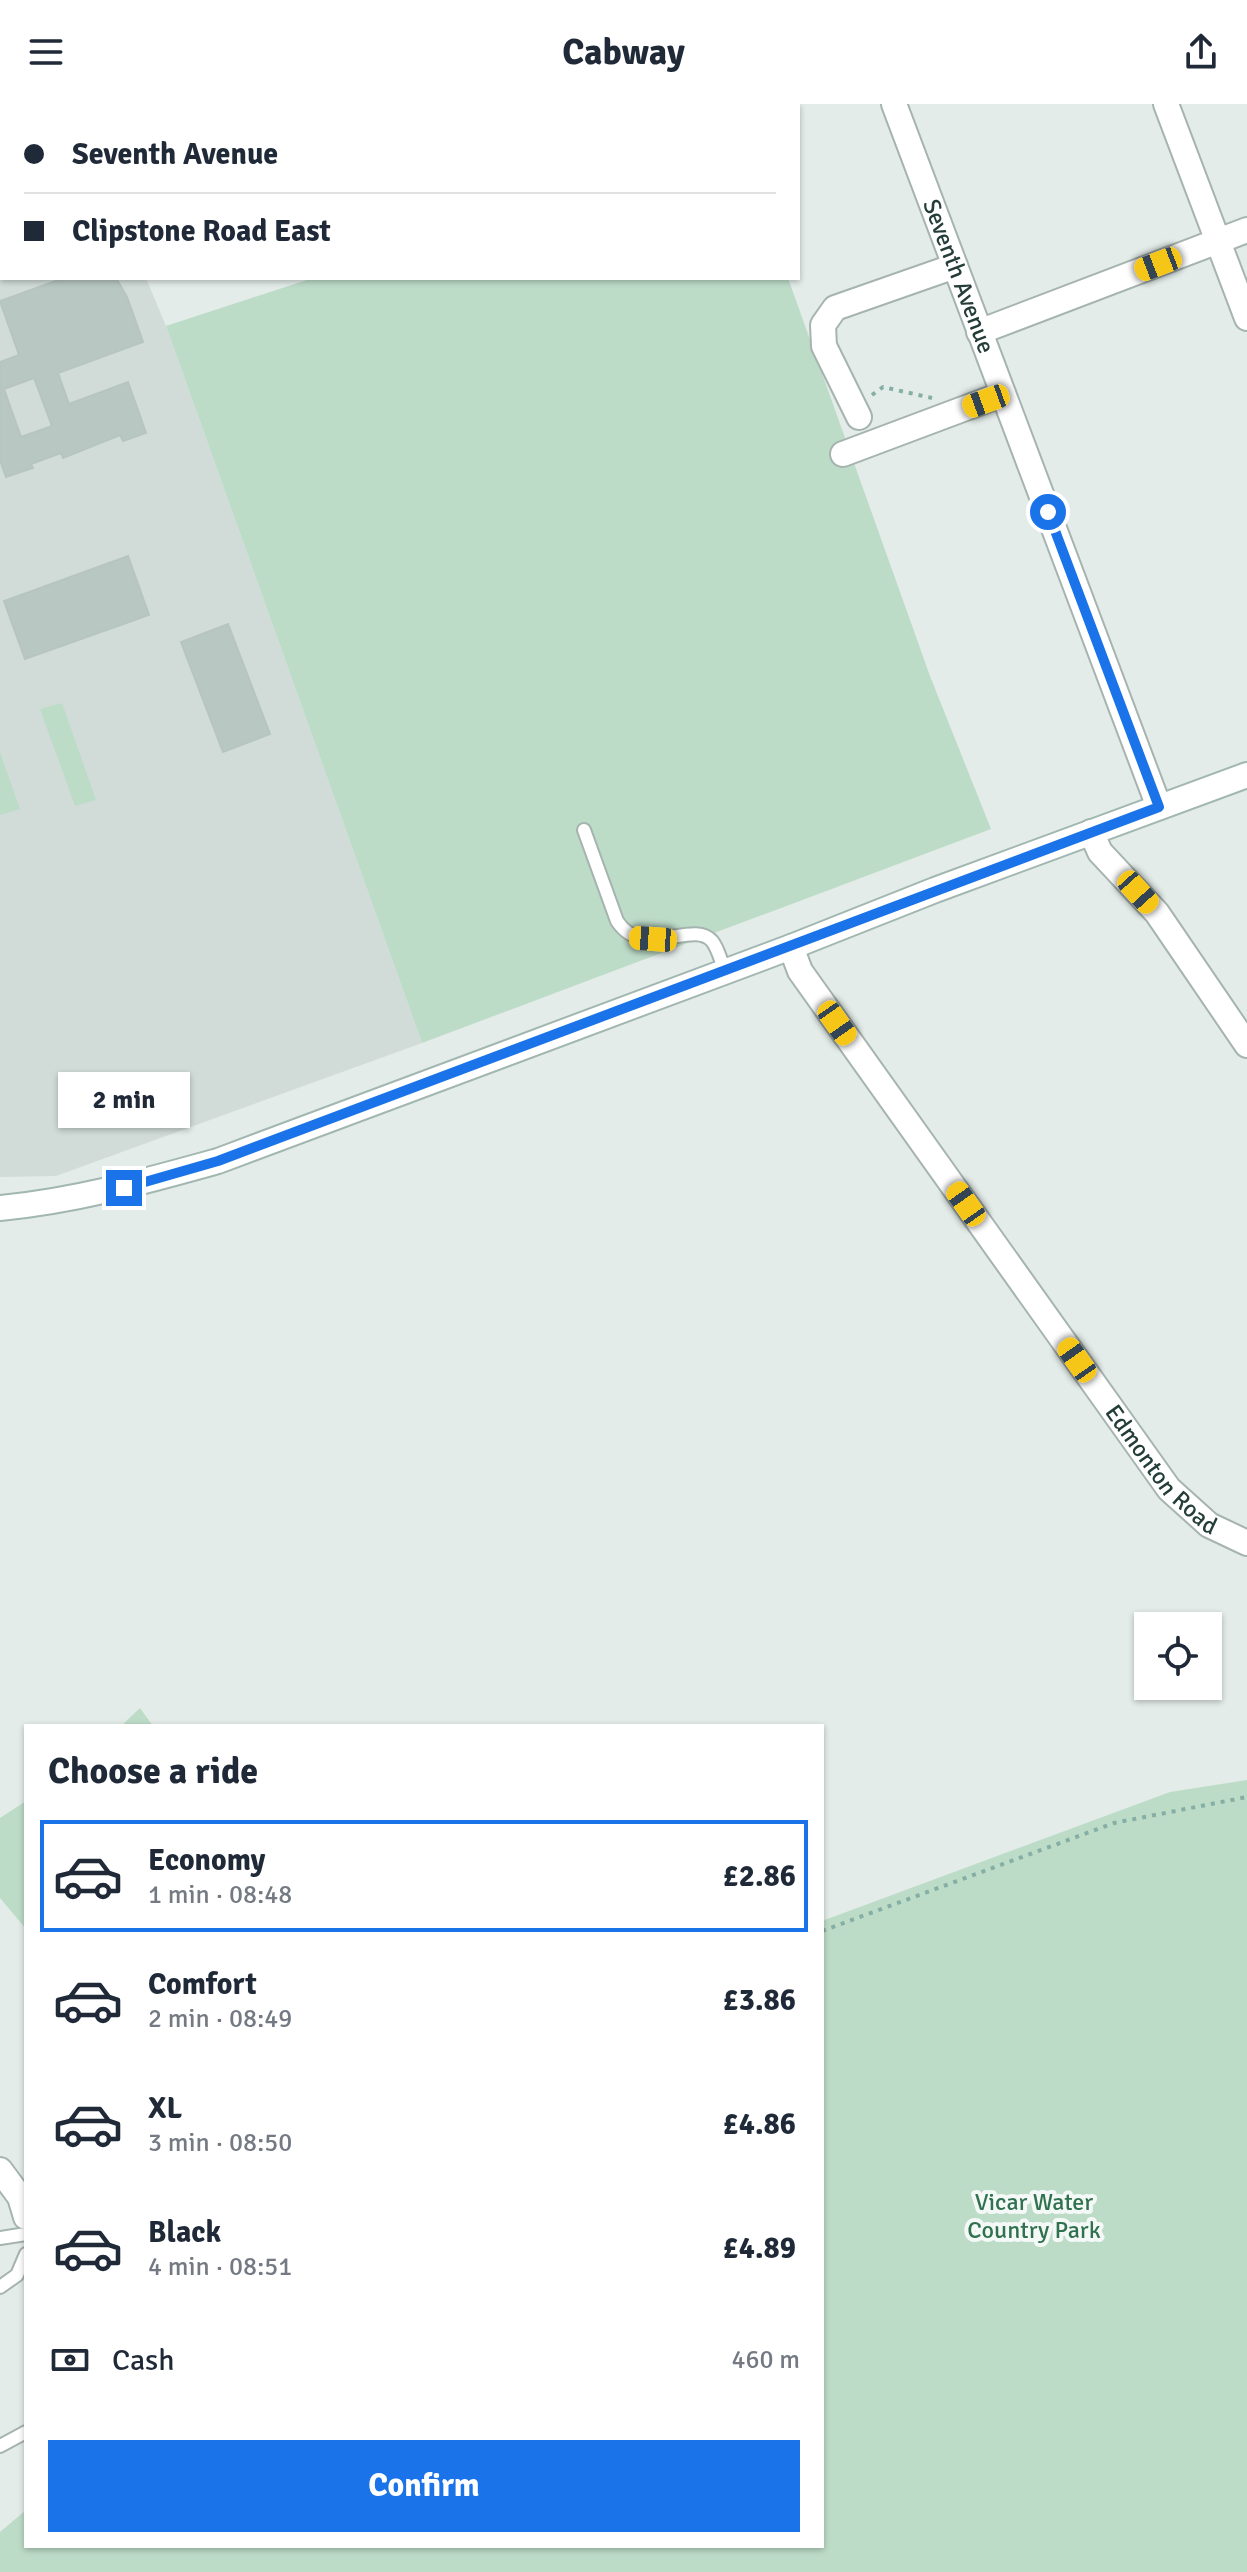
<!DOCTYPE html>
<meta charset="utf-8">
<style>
:root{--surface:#fff;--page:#f2f2f3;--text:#1f2937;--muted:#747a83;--line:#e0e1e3;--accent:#1a73e8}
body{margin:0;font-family:Signika,sans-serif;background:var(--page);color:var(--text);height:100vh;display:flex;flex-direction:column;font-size:30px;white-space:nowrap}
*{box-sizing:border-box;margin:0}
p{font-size:26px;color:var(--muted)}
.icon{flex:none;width:44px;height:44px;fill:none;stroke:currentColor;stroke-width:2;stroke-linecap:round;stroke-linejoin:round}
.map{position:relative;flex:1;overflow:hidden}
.details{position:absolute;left:24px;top:1620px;width:800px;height:824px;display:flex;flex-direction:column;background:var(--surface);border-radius:0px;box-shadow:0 2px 6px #0004}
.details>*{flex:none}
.banner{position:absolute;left:0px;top:0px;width:800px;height:176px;box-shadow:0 2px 6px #0004;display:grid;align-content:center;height:176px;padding:0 24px;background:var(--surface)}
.controls{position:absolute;left:1134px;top:1508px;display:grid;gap:16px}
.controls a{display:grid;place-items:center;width:88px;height:88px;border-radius:0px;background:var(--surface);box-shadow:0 2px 6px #0004;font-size:40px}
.end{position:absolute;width:36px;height:36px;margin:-18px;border:10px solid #1a73e8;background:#fff;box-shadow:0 0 0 4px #fff}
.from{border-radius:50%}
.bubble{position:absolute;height:56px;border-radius:0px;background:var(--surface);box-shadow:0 2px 6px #0004;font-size:26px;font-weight:800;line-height:56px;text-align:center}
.car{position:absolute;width:24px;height:48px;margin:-24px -12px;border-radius:10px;box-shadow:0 0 6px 2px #0007;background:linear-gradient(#f5c518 24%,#345 0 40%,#f5c518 0 76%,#345 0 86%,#f5c518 0)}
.banner b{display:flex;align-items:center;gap:28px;height:76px;font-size:30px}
.banner b+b{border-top:2px solid var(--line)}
.banner i{width:20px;height:20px;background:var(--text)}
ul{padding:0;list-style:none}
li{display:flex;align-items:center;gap:24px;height:112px;margin:0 16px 12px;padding:0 8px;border:4px solid transparent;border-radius:0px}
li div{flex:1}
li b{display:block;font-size:30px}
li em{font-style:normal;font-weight:800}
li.on{border-color:var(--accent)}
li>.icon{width:72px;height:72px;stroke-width:1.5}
h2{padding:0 24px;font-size:36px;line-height:96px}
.pay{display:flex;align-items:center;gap:20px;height:88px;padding:0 24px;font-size:30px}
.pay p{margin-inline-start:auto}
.cta{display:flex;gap:16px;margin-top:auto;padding:16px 24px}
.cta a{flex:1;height:92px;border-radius:0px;background:var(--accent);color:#fff;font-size:32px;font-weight:800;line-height:92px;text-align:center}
header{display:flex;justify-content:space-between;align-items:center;height:104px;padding:0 24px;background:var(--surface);font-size:36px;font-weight:800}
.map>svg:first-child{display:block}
</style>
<header><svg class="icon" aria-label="menu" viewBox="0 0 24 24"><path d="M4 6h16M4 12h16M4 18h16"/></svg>Cabway<svg class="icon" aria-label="share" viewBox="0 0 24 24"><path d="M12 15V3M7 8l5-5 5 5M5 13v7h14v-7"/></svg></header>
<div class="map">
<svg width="1247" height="2468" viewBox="0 0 1247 2468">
<rect width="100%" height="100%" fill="#e3ece9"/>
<polygon fill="#d1dcd8" points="2,121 2,174 146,174 166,222 422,939 56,1072 0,1073 0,122"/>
<g fill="#bddcc8">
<polygon points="313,174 788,174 930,572 991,725 422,939 166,222"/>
<polygon points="62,599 96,696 75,702 40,605"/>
<polygon points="0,648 20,705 0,711"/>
<polygon points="140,1604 153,1622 121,1622"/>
<polygon points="1247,1676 1247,2468 0,2468 0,2428 26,2406 26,2442 822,2442 822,1817 1170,1688"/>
<polygon points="26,1697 26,1825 0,1794 0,1714"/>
</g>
<g fill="#b9c7c2" stroke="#b6c5c0" stroke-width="2" fill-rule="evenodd">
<path d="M64,174H116L127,193L143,238L58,269L69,300L128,278L146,329L123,337L120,331L63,354L61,349L31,360L33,364L6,373L0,356V258L19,251L0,197ZM34,274L52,322L21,333L4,285Z"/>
<polygon points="128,452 149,511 25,555 4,497"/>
<polygon points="228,520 270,630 223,648 181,538"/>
</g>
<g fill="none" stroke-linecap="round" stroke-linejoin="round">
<g stroke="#a6b4b0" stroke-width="16">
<g id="lane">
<polyline points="190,2 195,0"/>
<polyline points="0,77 2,74"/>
<path d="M584,726L617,817C643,857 693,815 712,837C718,844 721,858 725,866"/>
<polyline points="0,2134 26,2130"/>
<polyline points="0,2183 17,2171 26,2150"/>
<polyline points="0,2342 26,2328"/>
</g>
</g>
<g stroke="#a6b4b0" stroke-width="28">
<g id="street">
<polyline points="616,0 617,2"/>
<path id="s1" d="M894,0L1159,703"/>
<polyline points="1166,0 1247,214"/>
<polyline points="338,2 343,0"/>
<polyline points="684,2 690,0"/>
<polyline points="0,109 2,109"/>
<polyline points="979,228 1247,126"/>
<polyline points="859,313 824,242 823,221 835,204 955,162"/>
<polyline points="843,350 1003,290"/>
<polyline points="1091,728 1100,748 1157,809 1247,941"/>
<path id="s2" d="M791,843L800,867L1169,1385L1209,1421L1247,1439"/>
<polyline points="0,2066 20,2093 26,2113"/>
</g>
</g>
<g stroke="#a2b7b1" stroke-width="28">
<path id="secondary" d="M0,1104C75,1097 146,1077 218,1057L791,843L935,786L1247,671"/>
</g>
<g stroke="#85aea4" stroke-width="4" stroke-dasharray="4 6" stroke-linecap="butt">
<polyline points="872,291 883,283 932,294"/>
<polyline points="822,1827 1114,1719 1247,1693"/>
</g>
<use href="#lane" stroke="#fff" stroke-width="12"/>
<use href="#street" stroke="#fff" stroke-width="24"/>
<use href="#secondary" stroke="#fff" stroke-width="24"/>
</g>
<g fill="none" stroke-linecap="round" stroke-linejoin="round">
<polyline stroke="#1a73e8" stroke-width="10" points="124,1084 218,1057 1159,703 1048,408"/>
</g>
<g text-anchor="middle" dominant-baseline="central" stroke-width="8" stroke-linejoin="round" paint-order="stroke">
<g font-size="24" fill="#243d38" stroke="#f4f9f7">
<text stroke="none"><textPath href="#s1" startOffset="184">Seventh Avenue</textPath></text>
<text stroke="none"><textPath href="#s2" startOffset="642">Edmonton Road</textPath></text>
</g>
<g font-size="24" fill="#30714e" stroke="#f4f9f7">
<text x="1034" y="2098">Vicar Water<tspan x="1034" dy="28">Country Park</tspan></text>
</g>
</g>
</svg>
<div class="controls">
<a><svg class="icon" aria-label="locate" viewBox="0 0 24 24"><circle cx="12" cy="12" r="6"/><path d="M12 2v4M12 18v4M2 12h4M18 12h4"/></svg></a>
</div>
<i class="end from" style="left:1048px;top:408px"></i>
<i class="end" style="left:124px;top:1084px"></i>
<div class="bubble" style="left:58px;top:968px;width:132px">2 min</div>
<i class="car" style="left:1158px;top:160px;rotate:249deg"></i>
<i class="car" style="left:986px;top:297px;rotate:250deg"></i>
<i class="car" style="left:1138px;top:788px;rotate:138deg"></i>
<i class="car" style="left:653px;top:835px;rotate:274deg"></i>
<i class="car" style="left:837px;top:919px;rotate:145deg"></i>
<i class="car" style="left:966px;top:1100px;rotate:325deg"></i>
<i class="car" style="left:1077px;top:1256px;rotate:325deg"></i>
<div class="banner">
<b><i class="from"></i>Seventh Avenue</b>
<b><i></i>Clipstone Road East</b>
</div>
<section class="details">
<h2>Choose a ride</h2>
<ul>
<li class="on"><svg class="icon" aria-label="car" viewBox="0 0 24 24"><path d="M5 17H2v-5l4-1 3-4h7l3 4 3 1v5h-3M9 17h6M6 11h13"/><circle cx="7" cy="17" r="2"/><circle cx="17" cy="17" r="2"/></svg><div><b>Economy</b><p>1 min · 08:48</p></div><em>£2.86</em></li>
<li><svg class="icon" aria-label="car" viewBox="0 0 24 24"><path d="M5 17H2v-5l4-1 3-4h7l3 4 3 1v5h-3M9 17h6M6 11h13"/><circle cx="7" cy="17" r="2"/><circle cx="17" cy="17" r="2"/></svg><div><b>Comfort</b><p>2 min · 08:49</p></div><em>£3.86</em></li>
<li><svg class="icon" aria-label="car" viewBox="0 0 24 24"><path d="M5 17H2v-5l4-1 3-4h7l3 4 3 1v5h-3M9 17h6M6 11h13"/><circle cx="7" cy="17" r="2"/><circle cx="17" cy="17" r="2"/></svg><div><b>XL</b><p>3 min · 08:50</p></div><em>£4.86</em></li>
<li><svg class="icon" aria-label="car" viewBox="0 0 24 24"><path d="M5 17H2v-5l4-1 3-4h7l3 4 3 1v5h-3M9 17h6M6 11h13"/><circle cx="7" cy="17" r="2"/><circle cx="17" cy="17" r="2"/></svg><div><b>Black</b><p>4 min · 08:51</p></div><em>£4.89</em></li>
</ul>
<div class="pay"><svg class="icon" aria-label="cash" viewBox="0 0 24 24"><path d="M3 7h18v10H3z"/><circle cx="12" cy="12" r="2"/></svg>Cash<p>460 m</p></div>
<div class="cta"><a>Confirm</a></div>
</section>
</div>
